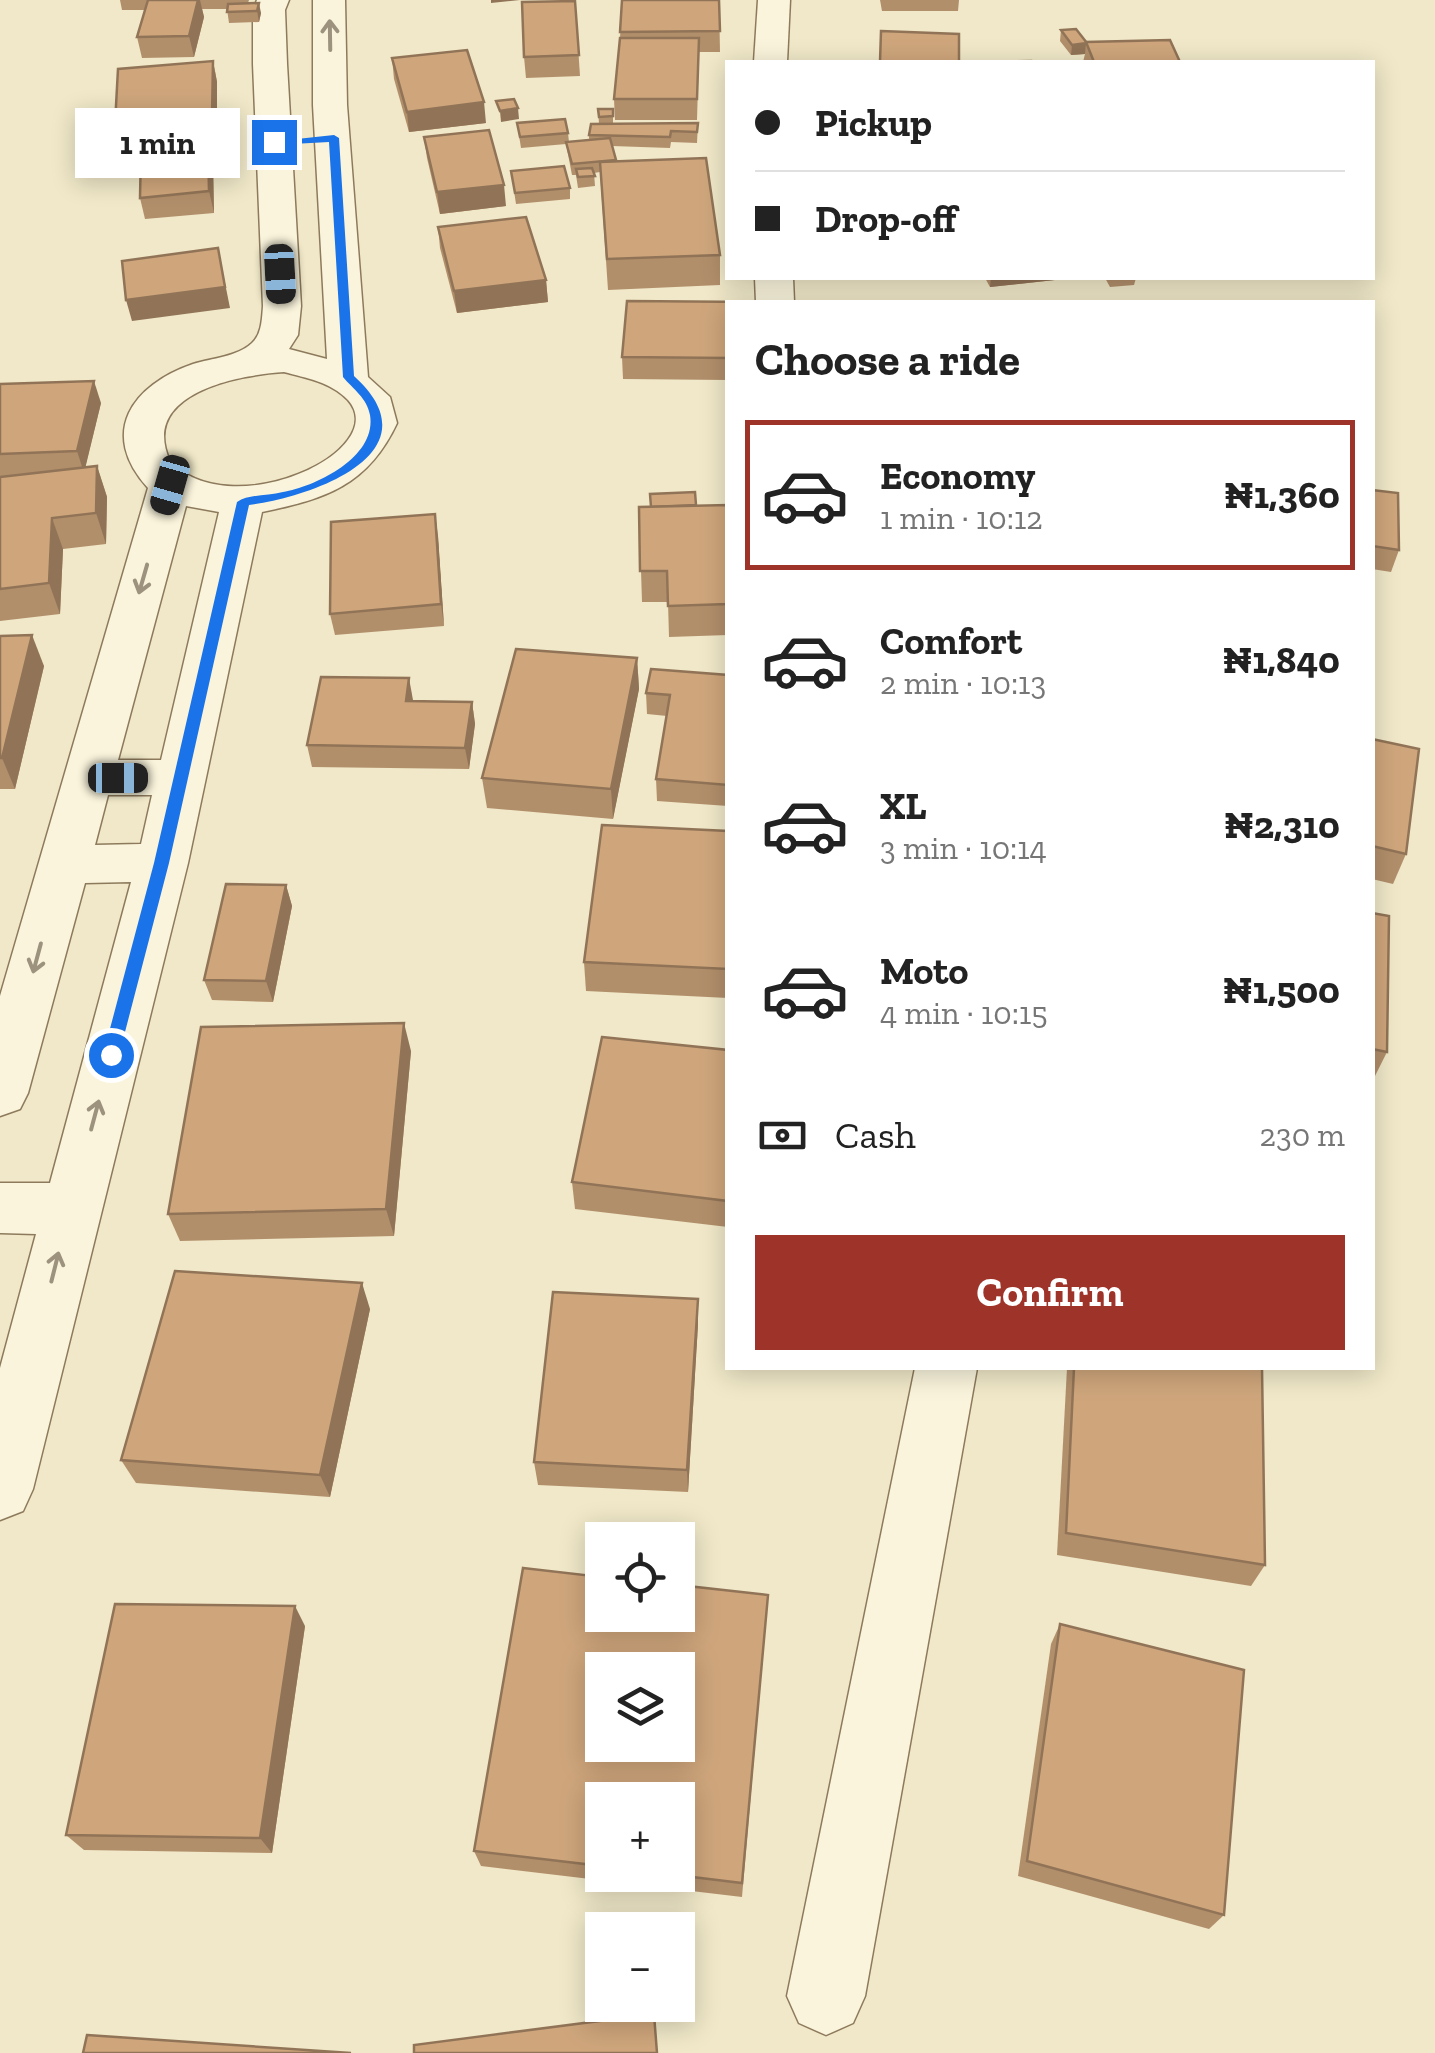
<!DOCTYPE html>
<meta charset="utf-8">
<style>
:root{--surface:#fff;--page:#f6f6f6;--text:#222;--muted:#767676;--line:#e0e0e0;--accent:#9e3329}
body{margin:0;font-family:"Zilla Slab",serif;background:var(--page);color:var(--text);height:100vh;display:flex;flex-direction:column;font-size:38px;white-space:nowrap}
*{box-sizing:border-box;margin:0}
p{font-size:32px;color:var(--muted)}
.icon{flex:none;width:55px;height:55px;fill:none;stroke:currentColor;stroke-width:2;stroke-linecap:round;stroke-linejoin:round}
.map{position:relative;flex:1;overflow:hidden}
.drawer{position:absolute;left:725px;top:300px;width:650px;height:1070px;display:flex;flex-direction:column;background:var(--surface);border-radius:0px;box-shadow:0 5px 25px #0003}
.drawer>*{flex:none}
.guide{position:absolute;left:725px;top:60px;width:650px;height:220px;border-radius:0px;box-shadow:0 5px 25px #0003;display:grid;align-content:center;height:220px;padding:0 30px;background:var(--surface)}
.controls{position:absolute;left:585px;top:1522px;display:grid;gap:20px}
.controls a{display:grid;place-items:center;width:110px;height:110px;border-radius:0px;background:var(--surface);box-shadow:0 5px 25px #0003;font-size:50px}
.end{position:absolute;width:45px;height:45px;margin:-22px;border:12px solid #1a73e8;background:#fff;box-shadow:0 0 0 5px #fff}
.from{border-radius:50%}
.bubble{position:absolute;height:70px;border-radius:0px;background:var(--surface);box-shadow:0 5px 25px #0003;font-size:32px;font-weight:800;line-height:70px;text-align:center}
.car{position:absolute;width:30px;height:60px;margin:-30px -15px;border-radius:12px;box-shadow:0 0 8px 2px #0007;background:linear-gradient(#222 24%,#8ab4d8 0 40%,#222 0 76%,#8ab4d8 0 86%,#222 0)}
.guide b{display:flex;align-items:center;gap:35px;height:95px;font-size:38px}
.guide b+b{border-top:2px solid var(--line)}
.guide i{width:25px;height:25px;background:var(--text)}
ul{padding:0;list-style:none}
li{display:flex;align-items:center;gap:30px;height:150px;margin:0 20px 15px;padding:0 10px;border:5px solid transparent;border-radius:0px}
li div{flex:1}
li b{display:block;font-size:38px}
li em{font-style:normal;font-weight:800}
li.active{border-color:var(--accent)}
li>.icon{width:90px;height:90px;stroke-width:1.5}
h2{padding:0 30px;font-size:45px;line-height:120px}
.pay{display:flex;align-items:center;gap:25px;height:110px;padding:0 30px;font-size:38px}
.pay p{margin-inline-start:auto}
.action{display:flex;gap:20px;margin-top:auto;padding:20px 30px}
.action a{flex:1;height:115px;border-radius:0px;background:var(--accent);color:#fff;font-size:40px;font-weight:800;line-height:115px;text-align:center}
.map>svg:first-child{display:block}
</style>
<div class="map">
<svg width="1435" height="2053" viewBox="0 0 1435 2053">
<rect width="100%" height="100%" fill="#f0e8c8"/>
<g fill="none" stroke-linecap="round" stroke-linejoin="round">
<g stroke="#8d7a5c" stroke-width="3">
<g id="minor">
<path d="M257,0H289L285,10L287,64L301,306L298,335L289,349L327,359L313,105V0H345L347,105L368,377L390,397L397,423C368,485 326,499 262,512L188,863L33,1489L23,1511L0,1520V1368L36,1234L0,1233V1183H50L131,882L85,883L28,1093L20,1109L0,1116V996L148,488C98,433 132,385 193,364C212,358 237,357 252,343C262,334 262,318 263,306L253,64V10ZM284,372C306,378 331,382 348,400C393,451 231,526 170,461C139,393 238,375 284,372ZM186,506L219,512L161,760H118ZM108,795H152L141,844L95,845Z"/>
<polygon points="758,0 790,0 787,62 754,62"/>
<polygon points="755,278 793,278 794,302 756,302"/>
<polygon points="915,1368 977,1368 865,1996 853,2023 826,2035 799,2023 787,1996"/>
</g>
</g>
<use href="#minor" fill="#faf4dc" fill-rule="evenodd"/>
</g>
<g fill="#b28f6b" fill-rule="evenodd">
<polygon points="120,0 249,0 248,3 261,13 259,22 229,23 227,9 202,9 204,17 194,57 142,58 137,37 145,10 122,10"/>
<polygon points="622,0 719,0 720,52 699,52 697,120 615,120 614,99 620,38"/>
<polygon points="880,0 959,0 958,11 882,11"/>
<polygon points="575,1 580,76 526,78 524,57"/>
<polygon points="1061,30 1086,42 1180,62 1083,62 1085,54 1071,55 1060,41"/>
<polygon points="392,58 486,123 409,132 394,79"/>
<polygon points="213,61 217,82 217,137 120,145 115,124"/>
<polygon points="598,109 613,109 613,123 698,123 697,143 671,142 670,148 612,146 616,161 720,255 720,285 608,290 600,172 594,173 595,186 578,188 576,175 572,175 566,144 521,148 517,123 568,133 569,142 589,140 589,135 599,124"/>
<polygon points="424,137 506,206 440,214 427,158"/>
<polygon points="208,143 213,164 214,213 145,219 140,198"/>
<polygon points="511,171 570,188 570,199 516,204"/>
<polygon points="438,227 546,280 548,302 457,313 440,248"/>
<polygon points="985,278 1073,278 990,287"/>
<polygon points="1105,278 1136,278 1134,285 1110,287"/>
<polygon points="728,302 728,380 623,379 622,357"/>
<polygon points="0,384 101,403 85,468 97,466 107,497 106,544 63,549 60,614 0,621 0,477 15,476 0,476"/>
<polygon points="1372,490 1399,550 1391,572 1372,569"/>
<polygon points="728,505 728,635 669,637 668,602 642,602 639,507"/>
<polygon points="438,536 444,626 335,635 330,614"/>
<polygon points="0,636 44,666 15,789 0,789"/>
<polygon points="637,658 639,689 613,819 487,808 482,778"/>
<polygon points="728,675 728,806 657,801 656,779 667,716 647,714 646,693"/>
<polygon points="413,701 472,702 475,724 469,769 312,767 307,745"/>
<polygon points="1372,739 1406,854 1393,884 1372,879"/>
<polygon points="728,831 728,998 586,991 584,962"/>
<polygon points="286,885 292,906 273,1002 212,1000 204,980"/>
<polygon points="1372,913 1387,1052 1373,1080 1372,1080"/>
<polygon points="728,1050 728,1227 575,1209 572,1182"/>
<polygon points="411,1051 394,1236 180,1241 168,1214"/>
<polygon points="698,1299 698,1324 688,1492 538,1485 534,1462"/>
<polygon points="370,1309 330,1497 136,1483 121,1460"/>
<polygon points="1067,1368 1262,1368 1265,1565 1251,1586 1057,1555"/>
<path d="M768,1595L742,1897L481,1866L474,1851ZM602,1800L678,1875H602Z"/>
<polygon points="1060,1624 1224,1915 1209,1929 1018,1876 1051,1644"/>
<polygon points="305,1626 272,1853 84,1850 66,1835"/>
</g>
<g fill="#917457">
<polygon points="198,0 200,0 204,17 194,57 189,36"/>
<polygon points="491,0 520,0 491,3"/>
<polygon points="259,3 261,13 259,22 257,11"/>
<polygon points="1086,43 1085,54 1071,55 1072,45"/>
<polygon points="213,61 217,82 217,137 212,116"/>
<polygon points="484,102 486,123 409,132 407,112"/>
<polygon points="518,108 519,119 501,122 500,111"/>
<polygon points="208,143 213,164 214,213 209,191"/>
<polygon points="504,185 506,206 440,214 437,192"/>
<polygon points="218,248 230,308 132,321 126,300"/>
<polygon points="991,278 1073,278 990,287"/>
<polygon points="546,280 548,302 457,313 454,291"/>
<polygon points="94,381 101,403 84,473 77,451"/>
<polygon points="97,466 107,497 106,544 96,513"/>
<polygon points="435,514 438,536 444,626 441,604"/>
<polygon points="52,518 63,549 60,614 49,583"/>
<polygon points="32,635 44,666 15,789 2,758"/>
<polygon points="637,658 639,689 613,819 611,789"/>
<polygon points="409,678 413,700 409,723 406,701"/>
<polygon points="472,702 475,724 469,769 465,748"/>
<polygon points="286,885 292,906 273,1002 266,981"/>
<polygon points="404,1023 411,1051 394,1236 386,1209"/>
<polygon points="362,1283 370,1309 330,1497 320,1475"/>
<polygon points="698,1299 698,1324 688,1492 687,1470"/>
<polygon points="295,1606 305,1626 272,1853 260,1838"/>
</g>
<g fill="#cfa67c" stroke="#917457" stroke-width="2.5" fill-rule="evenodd">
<polygon points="148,0 198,0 189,36 137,37"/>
<polygon points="622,0 719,0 720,31 620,32"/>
<polygon points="575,1 579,55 524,57 522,2"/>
<polygon points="259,3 257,11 227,12 228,4"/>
<polygon points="1076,29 1087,43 1072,45 1061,30"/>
<polygon points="881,31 959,34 959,62 880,62"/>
<polygon points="620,38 699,38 697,99 614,99"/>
<polygon points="1170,40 1180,62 1094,62 1086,42"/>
<polygon points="467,50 484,102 407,112 392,58"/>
<polygon points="213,61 212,116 115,124 118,69"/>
<polygon points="1031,61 1031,62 979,62"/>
<polygon points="514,99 518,108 500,111 496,101"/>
<polygon points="598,109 613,109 613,116 599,117"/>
<polygon points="565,119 568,133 520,137 517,123"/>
<polygon points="698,123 697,132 671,131 670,137 589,135 591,124"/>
<polygon points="489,130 504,185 437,192 424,137"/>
<polygon points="610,138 616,160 572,164 566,142"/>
<polygon points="208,143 209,191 140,198 141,149"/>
<polygon points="706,158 720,255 607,259 600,162"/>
<polygon points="564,166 570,188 515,193 511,171"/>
<polygon points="592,168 595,176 578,177 576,169"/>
<polygon points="526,217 546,280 454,291 438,227"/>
<polygon points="218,248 225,287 126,300 122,261"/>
<polygon points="627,301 754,302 728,302 728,358 622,357"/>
<polygon points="94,381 77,451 0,454 0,384"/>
<polygon points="97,466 96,513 52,518 49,583 0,589 0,477"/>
<polygon points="1372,490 1398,493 1399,550 1372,546"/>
<polygon points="695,492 696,505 651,507 650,494"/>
<polygon points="728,505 728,604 668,606 667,571 640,571 639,507"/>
<polygon points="435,514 441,604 330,614 331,522"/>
<polygon points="32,635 2,758 0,758 0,636"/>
<polygon points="516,649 637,658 611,789 482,778"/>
<polygon points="651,669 728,675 728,785 656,779 670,695 646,693"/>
<polygon points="321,677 409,678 406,701 472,702 465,748 307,745"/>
<polygon points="1372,739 1419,749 1406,854 1372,846"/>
<polygon points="602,825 728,831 728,969 584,962"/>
<polygon points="226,884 286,885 266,981 204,980"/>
<polygon points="1372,913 1389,916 1387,1052 1372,1049"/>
<polygon points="404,1023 386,1209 168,1214 201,1027"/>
<polygon points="602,1037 728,1050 728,1201 572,1182"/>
<polygon points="175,1271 362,1283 320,1475 121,1460"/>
<polygon points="553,1292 698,1299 687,1470 534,1462"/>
<polygon points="1074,1368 1262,1368 1265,1565 1066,1533"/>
<path d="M523,1568L602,1577V1615H678V1585L768,1595L742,1883L676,1875H678V1800H602V1866L474,1851ZM602,1670H678V1745H602Z"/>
<polygon points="115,1604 295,1606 260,1838 66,1835"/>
<polygon points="1060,1624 1244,1670 1224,1915 1027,1861"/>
<polygon points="654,2014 657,2053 414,2053 414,2045"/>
<polygon points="87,2035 351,2053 83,2053"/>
</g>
<defs><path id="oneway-shaft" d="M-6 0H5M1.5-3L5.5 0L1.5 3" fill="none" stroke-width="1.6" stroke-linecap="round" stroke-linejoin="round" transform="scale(2.5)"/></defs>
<g stroke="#9c927e">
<use href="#oneway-shaft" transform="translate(330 35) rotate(-91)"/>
<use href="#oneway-shaft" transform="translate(143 579) rotate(106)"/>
<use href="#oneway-shaft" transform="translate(37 958) rotate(105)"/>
<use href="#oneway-shaft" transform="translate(95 1115) rotate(-75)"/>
<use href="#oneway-shaft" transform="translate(55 1267) rotate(-76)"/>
</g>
<path fill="#1a73e8" d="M334,135L339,138L354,376C439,453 311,497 249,505L169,863L119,1055L111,1062L103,1055L154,863L237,502C249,494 267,496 283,492C316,486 377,457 370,415C367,398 353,389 343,377L329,142L274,145L269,142Z"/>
</svg>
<div class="controls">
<a><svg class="icon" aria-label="locate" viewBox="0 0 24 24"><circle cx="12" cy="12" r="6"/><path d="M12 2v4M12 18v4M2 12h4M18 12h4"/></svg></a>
<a><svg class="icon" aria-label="layers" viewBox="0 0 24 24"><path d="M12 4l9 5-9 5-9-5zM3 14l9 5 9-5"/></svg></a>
<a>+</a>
<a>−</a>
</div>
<i class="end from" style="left:111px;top:1055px"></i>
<i class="end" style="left:274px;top:142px"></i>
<div class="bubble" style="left:75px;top:108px;width:165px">1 min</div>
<i class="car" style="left:280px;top:274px;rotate:177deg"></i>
<i class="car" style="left:170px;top:485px;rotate:196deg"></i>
<i class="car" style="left:118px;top:778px;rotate:90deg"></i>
<div class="guide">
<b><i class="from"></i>Pickup</b>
<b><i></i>Drop-off</b>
</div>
<section class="drawer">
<h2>Choose a ride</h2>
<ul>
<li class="active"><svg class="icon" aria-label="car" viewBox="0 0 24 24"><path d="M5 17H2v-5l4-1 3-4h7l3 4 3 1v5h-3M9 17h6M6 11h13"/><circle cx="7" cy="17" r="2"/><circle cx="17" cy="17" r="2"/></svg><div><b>Economy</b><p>1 min · 10:12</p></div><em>₦1,360</em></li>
<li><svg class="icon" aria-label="car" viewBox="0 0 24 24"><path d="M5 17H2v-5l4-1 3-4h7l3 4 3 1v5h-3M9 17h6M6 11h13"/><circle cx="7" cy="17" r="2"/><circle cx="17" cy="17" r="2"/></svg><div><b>Comfort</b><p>2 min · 10:13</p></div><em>₦1,840</em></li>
<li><svg class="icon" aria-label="car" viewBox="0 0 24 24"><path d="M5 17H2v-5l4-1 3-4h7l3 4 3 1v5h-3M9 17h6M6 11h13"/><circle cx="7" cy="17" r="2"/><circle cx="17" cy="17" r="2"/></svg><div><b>XL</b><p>3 min · 10:14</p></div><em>₦2,310</em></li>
<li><svg class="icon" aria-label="car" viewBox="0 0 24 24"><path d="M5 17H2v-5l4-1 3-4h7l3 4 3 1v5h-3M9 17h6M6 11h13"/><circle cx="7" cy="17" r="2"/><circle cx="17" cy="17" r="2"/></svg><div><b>Moto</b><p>4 min · 10:15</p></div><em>₦1,500</em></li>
</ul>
<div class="pay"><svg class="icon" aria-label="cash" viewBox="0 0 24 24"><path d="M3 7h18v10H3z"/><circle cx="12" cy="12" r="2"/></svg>Cash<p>230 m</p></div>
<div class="action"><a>Confirm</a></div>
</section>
</div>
